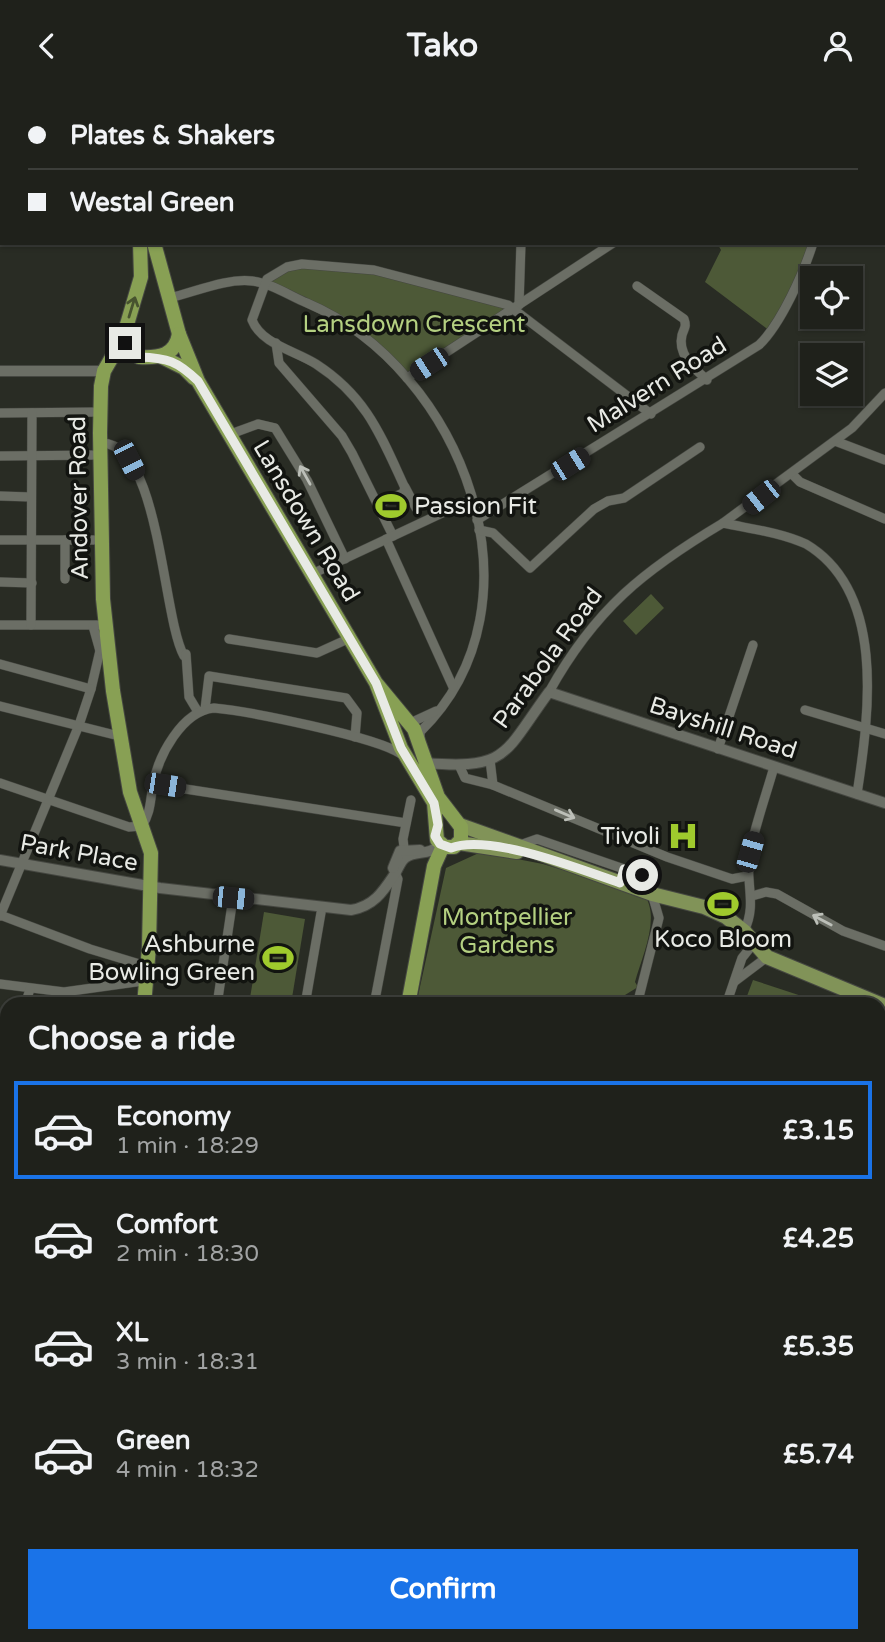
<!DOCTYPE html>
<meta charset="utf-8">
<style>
:root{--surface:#1f211b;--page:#272924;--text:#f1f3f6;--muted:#a1a3a3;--line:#3c3e3a;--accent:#1a73e8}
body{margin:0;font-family:"Varela Round",sans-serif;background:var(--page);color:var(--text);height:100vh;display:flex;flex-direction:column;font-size:26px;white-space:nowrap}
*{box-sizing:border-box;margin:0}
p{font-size:23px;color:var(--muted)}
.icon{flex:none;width:38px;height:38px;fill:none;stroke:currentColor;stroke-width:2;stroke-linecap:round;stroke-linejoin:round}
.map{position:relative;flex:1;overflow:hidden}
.sheet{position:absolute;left:0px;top:906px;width:886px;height:646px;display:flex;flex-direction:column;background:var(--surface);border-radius:21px 21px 0 0;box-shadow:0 2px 5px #0004,0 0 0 2px var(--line)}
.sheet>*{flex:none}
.guide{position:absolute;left:0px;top:0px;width:886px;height:154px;box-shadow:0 2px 5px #0004,0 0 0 2px var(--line);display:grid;align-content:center;height:154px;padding:0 28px;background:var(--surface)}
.controls{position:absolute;left:800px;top:175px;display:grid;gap:14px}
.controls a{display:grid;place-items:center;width:63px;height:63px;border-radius:0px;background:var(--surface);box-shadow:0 2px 5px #0004,0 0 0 2px var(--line);font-size:35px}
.end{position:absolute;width:32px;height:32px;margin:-16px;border:9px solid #e8eae5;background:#111;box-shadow:0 0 0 4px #111}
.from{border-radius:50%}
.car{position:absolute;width:21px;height:42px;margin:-21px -10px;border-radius:9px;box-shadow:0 0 5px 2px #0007;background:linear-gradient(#222 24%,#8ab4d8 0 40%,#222 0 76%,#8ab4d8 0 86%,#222 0)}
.guide b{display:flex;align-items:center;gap:24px;height:66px;font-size:26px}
.guide b+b{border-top:2px solid var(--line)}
.guide i{width:18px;height:18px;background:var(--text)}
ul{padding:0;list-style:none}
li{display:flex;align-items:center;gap:21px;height:98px;margin:0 14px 10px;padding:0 14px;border:4px solid transparent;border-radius:0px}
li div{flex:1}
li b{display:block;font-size:26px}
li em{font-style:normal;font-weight:700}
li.on{border-color:var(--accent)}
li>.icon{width:63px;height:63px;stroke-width:1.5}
h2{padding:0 28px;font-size:32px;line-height:84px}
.cta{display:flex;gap:14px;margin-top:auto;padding:14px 28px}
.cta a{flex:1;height:80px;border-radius:0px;background:var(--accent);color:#fff;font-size:28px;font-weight:700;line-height:80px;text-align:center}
header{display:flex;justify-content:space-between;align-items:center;height:91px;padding:0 28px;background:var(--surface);font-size:32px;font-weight:700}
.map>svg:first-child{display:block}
</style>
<header><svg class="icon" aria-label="back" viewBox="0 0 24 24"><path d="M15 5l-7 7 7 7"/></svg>Tako<svg class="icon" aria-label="person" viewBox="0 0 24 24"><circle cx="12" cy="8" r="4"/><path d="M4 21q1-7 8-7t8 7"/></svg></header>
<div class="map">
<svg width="885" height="1551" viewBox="0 0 885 1551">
<rect width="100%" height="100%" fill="#292c24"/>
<g fill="#4d5937">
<polygon points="717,152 813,152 770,240 705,191 721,159"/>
<polygon points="293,174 353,176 515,217 407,287 365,247 265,194"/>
<polygon points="651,503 664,517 636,544 623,530"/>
<path d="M481,761L543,773L644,803C661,827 642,865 635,891L638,896L625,904L622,913L416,914L446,777Z"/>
<polygon points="264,821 305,828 291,913 250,907"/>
<polygon points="753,889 826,913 744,913"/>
<polygon points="885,1465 885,1551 817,1551 820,1548 816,1545 878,1545 879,1477"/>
<polygon points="4,1478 7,1479 7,1545 129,1545 128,1551 0,1551 0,1479"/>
<polygon points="155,1545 340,1545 338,1551 152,1551"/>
</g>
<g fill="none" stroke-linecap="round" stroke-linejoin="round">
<g stroke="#454741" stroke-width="10">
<g id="minor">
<polyline points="324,2 325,0"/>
<polyline points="0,25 2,27"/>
<polyline points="884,40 885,41"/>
<polyline points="0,51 2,50"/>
<polyline points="884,112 885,113"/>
<path d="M637,195L684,228C687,236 684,237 682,244C677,264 695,278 707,289"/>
<path d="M169,207C195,201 226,187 252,190C271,192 290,205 307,212C462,278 552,512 420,641V649"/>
<polyline points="519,214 521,152"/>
<polyline points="276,252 279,272 342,345 352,362 393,445"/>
<polyline points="407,287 613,152"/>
<polyline points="0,322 100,321"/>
<polyline points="228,344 258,333 275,337 307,389 345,468"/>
<polyline points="835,350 885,369"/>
<path d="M100,352C160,349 162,526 184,565"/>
<polyline points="0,365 100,364"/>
<polyline points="792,383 800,391 885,428"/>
<polyline points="405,396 416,417"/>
<polyline points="0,405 31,406"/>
<path d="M378,413L403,402L405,397C381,345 367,306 316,273C296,260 261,253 252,229L267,188L287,176L302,173L374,179L508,214L651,323"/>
<path d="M477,429L759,254C781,233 804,181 813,152"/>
<polyline points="723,432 852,337 885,302"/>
<polyline points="479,439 493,442 530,477 594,418 608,410 624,407 700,356"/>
<polyline points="386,448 453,596"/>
<polyline points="0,449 102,449"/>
<polyline points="312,483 472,408"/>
<polyline points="65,488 65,449"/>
<polyline points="0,491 32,492"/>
<polyline points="0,534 106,534 91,598 79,634 0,825"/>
<polyline points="31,534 32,322"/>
<polyline points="93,535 100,560"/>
<polyline points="229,548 317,562 350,547"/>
<polyline points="186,563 189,606 198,621"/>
<polyline points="0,573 91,598"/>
<path d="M549,601C595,518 644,479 723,432C751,438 779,441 806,453C885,500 870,619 857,703"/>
<polyline points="0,615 119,645"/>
<polyline points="205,618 209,585 346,607 357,622 355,646"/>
<polyline points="805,619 885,643"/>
<polyline points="410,632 436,620"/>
<polyline points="718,658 753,554"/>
<polyline points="490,669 493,694"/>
<polyline points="459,674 465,687 493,694 667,766 732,788 747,785"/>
<path d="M0,692L129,736L142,735C151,721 150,710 153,694C158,665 182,620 214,617C248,620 377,646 401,663"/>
<polyline points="153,693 406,732"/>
<polyline points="520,754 537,748 624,778 620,792"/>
<polyline points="405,765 403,748 411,709"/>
<polyline points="624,778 642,784"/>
<polyline points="752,805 766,801 777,803 843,840 885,855"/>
<polyline points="0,824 90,858 146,875"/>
<path d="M744,840C758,813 744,789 750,760C756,732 766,704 774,676"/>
<polyline points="734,891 767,866"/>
<polyline points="0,893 64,901 143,890"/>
<polyline points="25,914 30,898"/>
<polyline points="217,914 233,807"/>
<polyline points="305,914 322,816"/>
<polyline points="374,914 398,788 394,780"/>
<polyline points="637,914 659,827 652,803"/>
<polyline points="726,914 742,867 754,852"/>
<polyline points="0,943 7,943"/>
<polyline points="0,1010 7,984"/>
<polyline points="0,1070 7,1072"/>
<polyline points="878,1118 885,1119"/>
<polyline points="878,1240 885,1242"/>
<polyline points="0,1331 7,1332"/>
<polyline points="878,1452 885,1454"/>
<polyline points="637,1551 638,1545"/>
</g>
</g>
<g stroke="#454741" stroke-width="12">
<g id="tertiary">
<polyline points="535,0 539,2"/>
<polyline points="197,2 198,0"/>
<polyline points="884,33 885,31"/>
<polyline points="0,280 104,280"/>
<path d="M426,672C509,679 504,662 549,601L885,712"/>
<path d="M0,769L160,797L351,819C375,815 384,799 396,781C399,776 401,770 405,767C416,758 429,766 440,753"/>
<polyline points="393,777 400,760 420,759"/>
<polyline points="878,1408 885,1399"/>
</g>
</g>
<g stroke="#454741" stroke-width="16">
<g id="primary">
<polyline points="460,734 652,803 704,816 726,826 744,840 767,866 885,915"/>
<polyline points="459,752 517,761"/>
<polyline points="885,1078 885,1105"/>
<polyline points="878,1148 885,1127"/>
<polyline points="0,1211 7,1213"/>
<polyline points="878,1310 885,1313"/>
<polyline points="800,1545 808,1551"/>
</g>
</g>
<g stroke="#454741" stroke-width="16">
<g id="trunk">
<polyline points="126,0 126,2"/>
<polyline points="140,152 141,186 123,247 104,280 101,295 100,342 103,508 113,600 130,701 151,762 149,856 144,914"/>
<polyline points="154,152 179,243 198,290 376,592 414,638 438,706 461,736 461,749 454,756 445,756 437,749 434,712 401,657 376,592"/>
<path d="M123,247L128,257L139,266C159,267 175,265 179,243"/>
<polyline points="162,266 184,277 194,287"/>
<polyline points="408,914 434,775 443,755"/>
<polyline points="128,1551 129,1545"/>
<polyline points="346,1551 349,1545"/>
</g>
</g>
<use href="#minor" stroke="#6b6e65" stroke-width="9"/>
<use href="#tertiary" stroke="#6b6e65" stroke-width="10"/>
<use href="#primary" stroke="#819358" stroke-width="14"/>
<use href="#trunk" stroke="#88a054" stroke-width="14"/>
</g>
<defs><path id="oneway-shaft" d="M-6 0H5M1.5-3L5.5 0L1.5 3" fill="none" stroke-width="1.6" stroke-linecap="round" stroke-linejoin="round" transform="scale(1.75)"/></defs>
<use stroke="#47532f" href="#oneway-shaft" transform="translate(132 216) rotate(-73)"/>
<g stroke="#bcbfb8">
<use href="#oneway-shaft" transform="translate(305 384) rotate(-119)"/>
<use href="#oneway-shaft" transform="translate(565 723) rotate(23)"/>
<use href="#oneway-shaft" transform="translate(822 829) rotate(-152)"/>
</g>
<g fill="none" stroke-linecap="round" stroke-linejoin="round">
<path stroke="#e8eae5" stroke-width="9" d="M125,252L139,266C168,267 177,270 198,290L376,592L401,657L434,712L438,734L435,745L440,753L451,757C488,742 580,778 620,792L624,778L642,784"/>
</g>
<defs>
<g id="stadium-bare" transform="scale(2.415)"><path d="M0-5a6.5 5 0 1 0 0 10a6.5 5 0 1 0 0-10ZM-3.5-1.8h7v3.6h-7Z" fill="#9fca2d" stroke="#121410" stroke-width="2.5" paint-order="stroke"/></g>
<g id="hospital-bare" transform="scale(2.415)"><path d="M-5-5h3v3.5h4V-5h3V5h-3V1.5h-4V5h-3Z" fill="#9fca2d" stroke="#121410" stroke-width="2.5" paint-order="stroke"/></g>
</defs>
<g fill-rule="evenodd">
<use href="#stadium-bare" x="391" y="415"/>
<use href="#hospital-bare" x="683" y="745"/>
<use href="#stadium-bare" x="723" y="813"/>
<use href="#stadium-bare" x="278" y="867"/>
</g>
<g text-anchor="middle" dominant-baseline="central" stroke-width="7" stroke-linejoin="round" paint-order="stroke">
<g font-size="24" fill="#b4d081" stroke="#121410">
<text x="414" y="233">Lansdown Crescent</text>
<text x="507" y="826">Montpellier<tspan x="507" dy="28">Gardens</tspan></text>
</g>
<g font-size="24" fill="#e8eae5" stroke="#121410">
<text transform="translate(657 294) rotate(-32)">Malvern Road</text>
<text transform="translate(79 407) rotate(-91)">Andover Road</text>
<text transform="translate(306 430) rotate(59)">Lansdown Road</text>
<text transform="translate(548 567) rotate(-54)">Parabola Road</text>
<text transform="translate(723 637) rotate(18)">Bayshill Road</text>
<text transform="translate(79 762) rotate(10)">Park Place</text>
</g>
<g font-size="24" fill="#e8eae5" stroke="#121410" text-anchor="end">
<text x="414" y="415" text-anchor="start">Passion Fit</text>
<text x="660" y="745">Tivoli</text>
<text x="723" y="848" text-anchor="middle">Koco Bloom</text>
<text x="255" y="853">Ashburne<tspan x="255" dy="28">Bowling Green</tspan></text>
</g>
</g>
</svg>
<div class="controls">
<a><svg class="icon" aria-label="locate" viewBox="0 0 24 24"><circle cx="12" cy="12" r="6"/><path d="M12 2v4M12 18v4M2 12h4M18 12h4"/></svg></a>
<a><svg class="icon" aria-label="layers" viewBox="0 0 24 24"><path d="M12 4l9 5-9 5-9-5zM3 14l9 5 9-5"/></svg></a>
</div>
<i class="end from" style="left:642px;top:784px"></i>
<i class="end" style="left:125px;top:252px"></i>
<i class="car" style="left:429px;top:273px;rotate:237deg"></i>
<i class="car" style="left:129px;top:369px;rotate:153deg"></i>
<i class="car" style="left:570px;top:373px;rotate:58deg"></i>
<i class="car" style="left:761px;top:406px;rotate:232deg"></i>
<i class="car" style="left:165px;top:694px;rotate:99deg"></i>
<i class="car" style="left:750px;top:761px;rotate:16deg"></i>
<i class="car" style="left:233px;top:807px;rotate:96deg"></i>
<div class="guide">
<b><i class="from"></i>Plates &amp; Shakers</b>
<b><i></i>Westal Green</b>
</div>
<section class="sheet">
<h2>Choose a ride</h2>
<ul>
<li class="on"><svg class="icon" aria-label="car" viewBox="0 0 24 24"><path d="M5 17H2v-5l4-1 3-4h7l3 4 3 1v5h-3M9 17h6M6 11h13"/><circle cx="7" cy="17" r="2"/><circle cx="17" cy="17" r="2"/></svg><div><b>Economy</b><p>1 min · 18:29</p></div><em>£3.15</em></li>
<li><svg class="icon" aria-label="car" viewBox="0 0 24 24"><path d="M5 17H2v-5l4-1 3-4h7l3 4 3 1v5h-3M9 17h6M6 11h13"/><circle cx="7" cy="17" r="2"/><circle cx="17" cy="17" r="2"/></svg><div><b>Comfort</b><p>2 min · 18:30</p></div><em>£4.25</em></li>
<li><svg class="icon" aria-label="car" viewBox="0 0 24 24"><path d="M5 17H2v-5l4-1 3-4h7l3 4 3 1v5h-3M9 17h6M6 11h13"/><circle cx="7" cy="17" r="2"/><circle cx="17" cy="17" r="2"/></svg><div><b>XL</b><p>3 min · 18:31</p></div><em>£5.35</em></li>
<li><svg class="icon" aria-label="car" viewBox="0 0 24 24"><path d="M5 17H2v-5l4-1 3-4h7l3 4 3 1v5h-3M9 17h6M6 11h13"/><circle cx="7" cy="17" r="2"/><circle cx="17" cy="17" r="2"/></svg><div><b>Green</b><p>4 min · 18:32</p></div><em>£5.74</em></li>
</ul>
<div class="cta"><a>Confirm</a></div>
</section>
</div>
